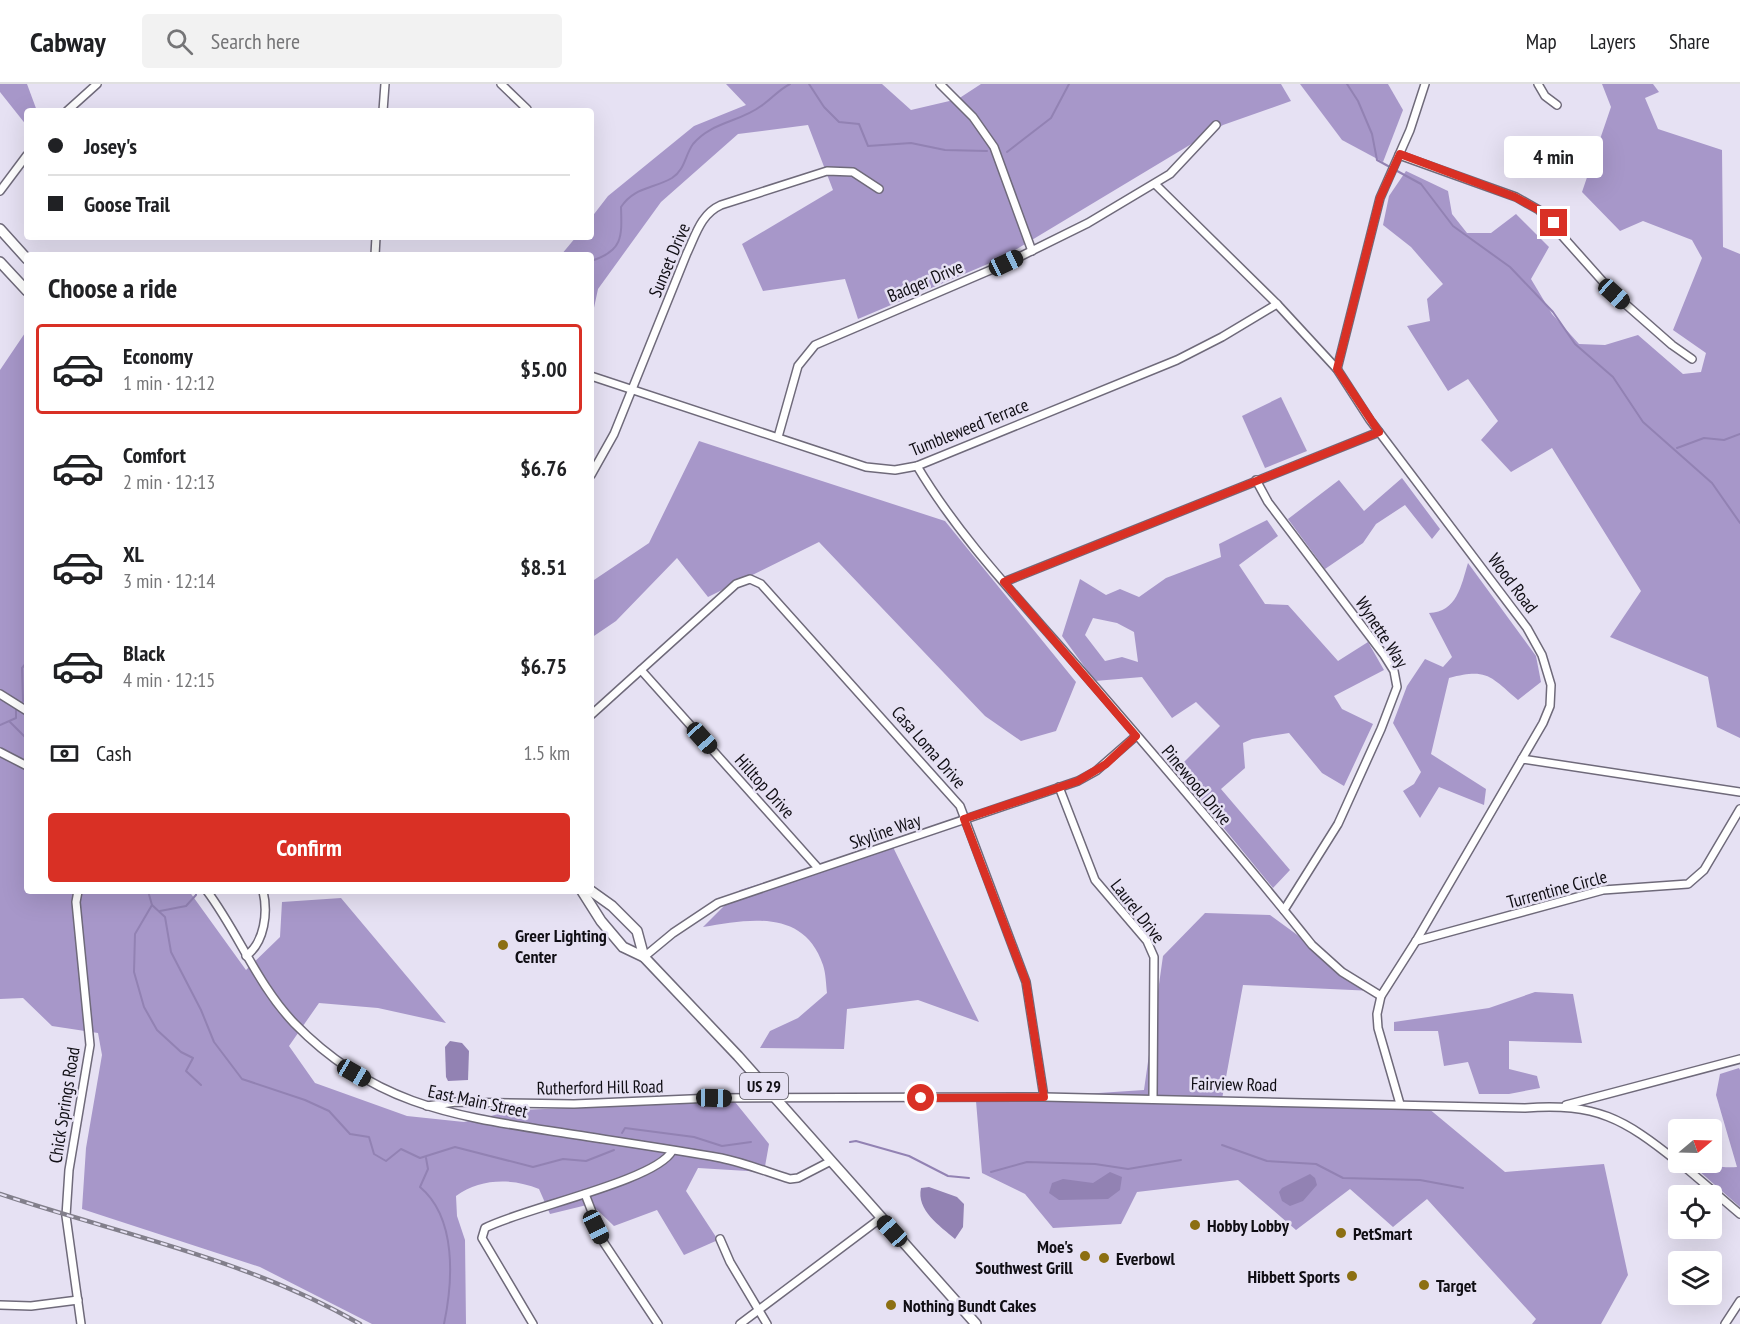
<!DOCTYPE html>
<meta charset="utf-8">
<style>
:root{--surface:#fff;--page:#f2f2f2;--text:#202124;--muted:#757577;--line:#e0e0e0;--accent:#d93025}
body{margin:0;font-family:"PT Sans Narrow",sans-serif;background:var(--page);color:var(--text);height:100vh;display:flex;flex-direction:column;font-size:22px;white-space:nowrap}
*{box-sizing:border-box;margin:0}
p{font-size:20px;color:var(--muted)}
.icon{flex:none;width:33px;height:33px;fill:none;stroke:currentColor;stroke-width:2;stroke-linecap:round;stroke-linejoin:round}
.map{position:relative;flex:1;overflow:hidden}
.details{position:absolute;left:24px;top:168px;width:570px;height:642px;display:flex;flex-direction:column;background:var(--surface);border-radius:6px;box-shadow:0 6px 24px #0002}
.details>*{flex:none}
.banner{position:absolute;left:24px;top:24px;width:570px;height:132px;border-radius:6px;box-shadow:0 6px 24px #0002;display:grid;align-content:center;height:132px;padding:0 24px;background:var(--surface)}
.needle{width:39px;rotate:71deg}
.buttons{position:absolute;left:1668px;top:1035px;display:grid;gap:12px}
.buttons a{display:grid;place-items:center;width:54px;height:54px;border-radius:6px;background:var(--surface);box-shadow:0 6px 24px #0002;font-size:30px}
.end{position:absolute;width:27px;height:27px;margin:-14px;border:8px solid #d93025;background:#fff;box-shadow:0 0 0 3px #fff}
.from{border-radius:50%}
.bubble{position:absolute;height:42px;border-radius:6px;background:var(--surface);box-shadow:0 6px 24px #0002;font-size:20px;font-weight:700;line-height:42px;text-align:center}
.car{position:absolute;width:18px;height:36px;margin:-18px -9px;border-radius:8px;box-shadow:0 0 4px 2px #0007;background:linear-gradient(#222 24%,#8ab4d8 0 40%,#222 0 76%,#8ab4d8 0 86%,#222 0)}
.banner b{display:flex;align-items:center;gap:21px;height:57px;font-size:22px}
.banner b+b{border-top:2px solid var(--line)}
.banner i{width:15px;height:15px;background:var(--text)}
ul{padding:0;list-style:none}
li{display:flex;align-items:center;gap:18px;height:90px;margin:0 12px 9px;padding:0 12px;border:3px solid transparent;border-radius:6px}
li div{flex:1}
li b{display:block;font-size:22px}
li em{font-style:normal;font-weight:700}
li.selected{border-color:var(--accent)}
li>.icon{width:54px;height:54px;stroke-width:1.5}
h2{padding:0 24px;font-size:27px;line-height:72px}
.pay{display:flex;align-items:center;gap:15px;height:66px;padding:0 24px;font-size:22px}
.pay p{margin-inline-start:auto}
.cta{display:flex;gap:12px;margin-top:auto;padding:12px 24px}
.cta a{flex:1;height:69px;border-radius:6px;background:var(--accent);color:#fff;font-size:24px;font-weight:700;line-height:69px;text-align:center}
header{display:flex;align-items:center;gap:36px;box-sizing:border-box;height:84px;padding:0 30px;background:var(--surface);border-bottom:2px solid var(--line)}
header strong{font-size:28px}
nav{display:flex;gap:33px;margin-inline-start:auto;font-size:21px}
.search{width:420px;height:54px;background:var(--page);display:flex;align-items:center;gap:15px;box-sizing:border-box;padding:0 21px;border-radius:6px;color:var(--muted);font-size:22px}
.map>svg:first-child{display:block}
</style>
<header>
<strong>Cabway</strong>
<div class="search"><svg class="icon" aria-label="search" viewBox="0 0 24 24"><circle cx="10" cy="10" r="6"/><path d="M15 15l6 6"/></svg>Search here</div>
<nav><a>Map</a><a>Layers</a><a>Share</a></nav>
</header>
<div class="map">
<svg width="1740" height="1240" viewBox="0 0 1740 1240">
<rect width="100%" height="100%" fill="#e6e1f3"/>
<g fill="#a797c9" fill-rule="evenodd">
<polygon points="0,0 27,0 37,27 27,27 27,42 0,8"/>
<polygon points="726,0 882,0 911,26 958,15 981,0 1281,0 1291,17 1223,41 1002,174 858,235 845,195 763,207 742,160 833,106 808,41 738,50 661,118 598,205 591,238 591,171 561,171 576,153 591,153 591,134 608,112 694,42 746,21"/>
<polygon points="1300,0 1388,0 1403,26 1383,78 1342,56"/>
<polygon points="1602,0 1653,0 1659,8 1645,14 1658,45 1722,66 1723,163 1740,170 1740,654 1717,643 1708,593 1610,553 1641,507 1552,364 1511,388 1481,356 1498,337 1468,295 1448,307 1407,242 1430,237 1427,215 1443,200 1411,163 1383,141 1389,112 1406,87 1448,107 1452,130 1467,149 1491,149 1516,130 1549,163 1531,195 1552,230 1579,260 1605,261 1638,251 1683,290 1701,288 1706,269 1673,246 1702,174 1692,156 1643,137 1620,147 1582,108 1611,23"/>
<path d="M27,246V807H189L246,886L280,853L282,818L341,814L446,939L378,924L319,919L289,962L315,999L407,1032L464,1038L517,1026L735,1018L769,1060L764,1088L698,1084L686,1107L718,1156L684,1171L657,1126L614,1142L591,1120L550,1130L539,1105C513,1094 480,1094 456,1112L457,1132L465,1156L466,1240H372L260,1183L82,1125L86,1064L102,971L98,949L52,942L23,914L0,915V286Z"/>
<polygon points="1281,313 1307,367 1265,384 1242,332"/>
<polygon points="699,357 945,437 1076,598 1056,647 1021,657 985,632 819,458 708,513 677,474 616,537 591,554 591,498 649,459"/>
<polygon points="1402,394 1440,445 1432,455 1405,421 1376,440 1363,459 1325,485 1288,435 1339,396 1364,427"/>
<path d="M1267,436L1278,452L1239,481L1265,520L1288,521L1338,577L1368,558L1384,586L1334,612L1342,625L1373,640L1344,702L1322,689L1289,649L1252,655L1243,659L1245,684L1221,705L1290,786L1273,804L1176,686L1220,642L1196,618L1172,634L1142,593L1095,597L1062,552L1080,495L1106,511L1120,505L1139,513L1166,494L1221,473L1219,460ZM1093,534L1117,539L1134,548L1138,578L1122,573L1105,577L1085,551Z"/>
<path d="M1468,479L1536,572L1541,598L1518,616C1490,592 1487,584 1449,594L1431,670L1486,705L1484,721L1439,703L1420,734L1403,707L1414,700L1421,688L1393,639L1407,602L1425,575L1443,583L1452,573L1429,529C1457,528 1461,502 1468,479Z"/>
<path d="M891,759L979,938L918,916L847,925L844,965L760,964L770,947L798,934L827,909C826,901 826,890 823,881C804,825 750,835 703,843L740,806Z"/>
<polygon points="1205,829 1270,831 1374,907 1243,901 1222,1015 1428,1024 1505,1088 1604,1080 1628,1191 1601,1240 1532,1240 1536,1235 1427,1115 1393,1143 1350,1105 1296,1146 1238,1096 1137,1108 1121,1140 1053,1144 1025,1110 982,1089 976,1017 1144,1006 1163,872"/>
<polygon points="1535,908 1573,910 1582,959 1509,957 1509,985 1537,992 1540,1004 1509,1010 1479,1010 1468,978 1444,982 1438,947 1394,947 1394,938 1489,924"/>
<path d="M1739,984L1740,986V1123L1690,1079C1707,1078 1720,1085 1737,1083L1716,1011L1720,990Z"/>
</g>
<g fill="#9282b3">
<polygon points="450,957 462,959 469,967 468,996 448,997 446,993 445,963"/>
<polygon points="1110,1088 1122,1093 1120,1106 1108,1115 1059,1116 1049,1109 1052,1099 1063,1095 1093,1099"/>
<polygon points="1310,1090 1315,1094 1317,1101 1303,1117 1290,1122 1282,1117 1279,1108 1282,1104"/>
<path d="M929,1103L957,1113L964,1120L963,1143L955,1155C940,1142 916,1126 921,1104Z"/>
</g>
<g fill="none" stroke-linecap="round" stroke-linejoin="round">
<g stroke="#9282b3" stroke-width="2">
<polyline points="809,0 824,23 839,38 859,40 868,62 911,59 945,66 987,67"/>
<polyline points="1347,0 1358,17 1372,50 1377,76 1421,100 1453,142 1510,183 1553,228 1575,260 1613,293 1643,338 1712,399 1740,439"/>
<polyline points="1007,68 1051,34 1069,0"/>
<path d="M591,177C623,167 622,153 621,123C634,103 653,105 672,94C685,86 685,71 693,60C711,38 740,38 761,22C772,15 778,6 790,0"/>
<polyline points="1677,364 1704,354 1724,356 1740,350"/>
<polyline points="10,638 27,655"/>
<polyline points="0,641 16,634 16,626 23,617 22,584 27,578"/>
<polyline points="148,807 152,821 165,833 171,868 201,926 214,958 242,995 305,1016 329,1027 350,1050 369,1053 374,1070 386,1077 401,1065 420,1074 455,1063 533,1083 563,1075 586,1077 614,1066"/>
<polyline points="152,821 135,850 134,888 144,923 157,946 181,968 193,974 186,987 201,1001"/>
<polyline points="160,827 186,822 196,811 196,807"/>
<polyline points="622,1049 625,1044 694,1053 722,1062 751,1058"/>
<polyline points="850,1058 856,1057 909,1072 948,1092 969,1094"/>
<polyline points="1222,1061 1267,1077 1316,1080 1343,1094 1420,1096 1463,1104"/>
<path d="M426,1074L428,1085L420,1103C457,1134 453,1197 444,1240"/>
<polyline points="991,1088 1027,1078 1095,1080 1128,1085 1181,1076"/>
</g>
<g stroke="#6f6a7a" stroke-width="10">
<g id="minor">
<polyline points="501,0 527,25"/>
<polyline points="940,0 973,33 994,63 1032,167"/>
<polyline points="1538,0 1545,12 1557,21"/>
<polyline points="67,27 97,0"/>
<polyline points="383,27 385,0"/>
<polyline points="1399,71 1516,113 1539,126 1614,210 1672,261 1692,275"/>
<polyline points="1155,100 1277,220 1337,285 1370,336 1527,544 1542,571 1551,601 1550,622 1543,639 1416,857 1381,912 1377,930 1378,944 1400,1020"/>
<polyline points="0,107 27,71"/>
<polyline points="375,171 376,153"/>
<polyline points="1337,285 1380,114 1410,46 1425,0"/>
<polyline points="591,292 866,383 895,386 917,382 1177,276 1222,253 1277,220"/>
<polyline points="778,353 798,282 815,261 1007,179 1088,139 1170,90 1216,41"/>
<path d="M917,382C961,456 1022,518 1078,583C1157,674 1237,767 1312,861L1342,888L1381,912"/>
<path d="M591,391L614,350L687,169C696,150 701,130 721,121L827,87L853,88L879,105"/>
<polyline points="1256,396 1268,418 1384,571 1394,587 1397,603 1381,645 1338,740 1284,826"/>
<polyline points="1004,498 1379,348"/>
<polyline points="641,586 818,784"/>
<polyline points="0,610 27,627"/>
<polyline points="591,631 736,500 750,495 761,500 960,722 1026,898 1044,1013"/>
<polyline points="0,668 27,682"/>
<polyline points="1522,675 1740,708"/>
<polyline points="1059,703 1095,796 1147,857 1154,873 1153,1014"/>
<polyline points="78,807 76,818 90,961 69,1086 66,1132 81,1240"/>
<path d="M207,807C239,850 257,900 294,939C371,1018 447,1031 551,1047C608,1056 665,1064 721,1074C745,1079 767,1088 790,1095L798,1094L829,1078"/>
<polyline points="1416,857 1603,806 1688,800 1704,786 1740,725"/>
<path d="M246,872C265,858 268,828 263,807"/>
<polyline points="644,873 673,849 718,819 1078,697 1096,687 1136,652"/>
<polyline points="1566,1021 1740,975"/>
<path d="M427,1022L456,1018L574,1020L714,1014L1044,1013L1525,1024C1597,1019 1623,1034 1678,1078"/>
<polyline points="1679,1078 1740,1130"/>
<polyline points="585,1110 604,1159 658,1240"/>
<polyline points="720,1155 730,1178 767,1240"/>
<polyline points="0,1221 31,1222 78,1216"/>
<path d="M533,1240L482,1154L485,1144C520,1125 656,1097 672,1067"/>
<polyline points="740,1240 881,1134"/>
<polyline points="1725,1240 1740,1217"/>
</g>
</g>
<g stroke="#6f6a7a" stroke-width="12">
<g id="major">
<polyline points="0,145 27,175"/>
<polyline points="0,178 27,207"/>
<polyline points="582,807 601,837 623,863 644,873 738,972 976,1240"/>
<polyline points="591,807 612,822 637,847 644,873"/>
</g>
</g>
<use href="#minor" stroke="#fff" stroke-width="7"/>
<use href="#major" stroke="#fff" stroke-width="9"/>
<g stroke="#827f8b" stroke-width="4.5">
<path id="rail" d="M0,1110C119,1150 250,1176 360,1240"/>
</g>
<use href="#rail" stroke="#e6e1f3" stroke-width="2" stroke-dasharray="7" stroke-linecap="butt"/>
</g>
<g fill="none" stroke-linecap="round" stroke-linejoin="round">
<polyline stroke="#d93025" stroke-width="8" points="921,1014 1044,1013 1026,898 964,735 1078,697 1106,680 1136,652 1004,498 1379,348 1337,285 1380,114 1400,70 1515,113 1539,126 1554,139"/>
</g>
<g fill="#8c6f12" stroke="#e6e1f3" stroke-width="2">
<circle cx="503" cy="861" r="6"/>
<circle cx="1195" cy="1141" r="6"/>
<circle cx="1341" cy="1149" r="6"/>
<circle cx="1085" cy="1172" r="6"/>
<circle cx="1104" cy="1174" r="6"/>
<circle cx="1352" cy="1192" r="6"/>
<circle cx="1424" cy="1201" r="6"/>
<circle cx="891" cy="1221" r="6"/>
</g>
<g text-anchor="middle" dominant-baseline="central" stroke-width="5" stroke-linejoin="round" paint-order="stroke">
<rect fill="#e6e1f3" stroke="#504d57" stroke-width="1.5" x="740" y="989" width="48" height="26" rx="4.5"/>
<g font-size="16" font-weight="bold" fill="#100e14">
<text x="764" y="1002">US 29</text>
</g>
<g font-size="18" fill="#100e14" stroke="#e6e1f3">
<text transform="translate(669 176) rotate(-67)">Sunset Drive</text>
<text transform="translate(925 197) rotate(-23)">Badger Drive</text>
<text transform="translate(969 343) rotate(-22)">Tumbleweed Terrace</text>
<text transform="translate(1513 499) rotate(53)">Wood Road</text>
<text transform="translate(1382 548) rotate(57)">Wynette Way</text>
<text transform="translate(929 663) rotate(49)">Casa Loma Drive</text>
<text transform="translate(1197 701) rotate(50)">Pinewood Drive</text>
<text transform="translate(765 702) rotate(48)">Hilltop Drive</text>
<text transform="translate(885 747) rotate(-19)">Skyline Way</text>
<text transform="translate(1557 805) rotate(-15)">Turrentine Circle</text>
<text transform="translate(1138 827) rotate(52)">Laurel Drive</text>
<text transform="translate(1234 1000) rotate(1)">Fairview Road</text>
<text transform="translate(600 1003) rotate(-1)">Rutherford Hill Road</text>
<text transform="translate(478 1017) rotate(12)">East Main Street</text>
<text transform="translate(64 1021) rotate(-81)">Chick Springs Road</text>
</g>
<g font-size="18" font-weight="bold" fill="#100e14" stroke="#e6e1f3" text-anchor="start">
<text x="515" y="851">Greer Lighting<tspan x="515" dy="21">Center</tspan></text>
<text x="1207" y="1141">Hobby Lobby</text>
<text x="1353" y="1149">PetSmart</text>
<text x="1073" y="1162" text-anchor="end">Moe's<tspan x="1073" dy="21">Southwest Grill</tspan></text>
<text x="1116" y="1174">Everbowl</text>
<text x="1340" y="1192" text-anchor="end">Hibbett Sports</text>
<text x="1436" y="1201">Target</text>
<text x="903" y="1221">Nothing Bundt Cakes</text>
</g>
</g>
</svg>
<div class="buttons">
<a><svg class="needle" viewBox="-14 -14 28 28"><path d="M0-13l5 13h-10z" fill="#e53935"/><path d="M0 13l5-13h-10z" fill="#757577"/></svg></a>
<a><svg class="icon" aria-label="locate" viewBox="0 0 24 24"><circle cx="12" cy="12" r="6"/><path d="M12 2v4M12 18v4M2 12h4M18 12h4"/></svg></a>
<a><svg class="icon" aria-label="layers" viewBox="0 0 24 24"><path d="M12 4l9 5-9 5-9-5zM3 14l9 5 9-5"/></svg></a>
</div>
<i class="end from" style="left:921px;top:1014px"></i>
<i class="end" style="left:1554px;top:139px"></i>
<div class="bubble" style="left:1504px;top:52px;width:99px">4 min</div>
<i class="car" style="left:1006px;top:179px;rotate:65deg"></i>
<i class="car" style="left:1614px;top:210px;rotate:132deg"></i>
<i class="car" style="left:702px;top:654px;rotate:138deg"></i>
<i class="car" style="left:354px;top:989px;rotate:120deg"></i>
<i class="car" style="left:714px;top:1014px;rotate:91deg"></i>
<i class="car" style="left:596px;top:1143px;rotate:154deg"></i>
<i class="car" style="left:892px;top:1147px;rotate:318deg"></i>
<div class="banner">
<b><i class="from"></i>Josey's</b>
<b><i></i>Goose Trail</b>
</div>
<section class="details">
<h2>Choose a ride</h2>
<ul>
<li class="selected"><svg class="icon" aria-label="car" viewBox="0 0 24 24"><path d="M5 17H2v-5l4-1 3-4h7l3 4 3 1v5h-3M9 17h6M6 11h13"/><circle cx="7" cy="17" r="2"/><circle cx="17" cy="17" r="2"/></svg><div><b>Economy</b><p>1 min · 12:12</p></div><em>$5.00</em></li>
<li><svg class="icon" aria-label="car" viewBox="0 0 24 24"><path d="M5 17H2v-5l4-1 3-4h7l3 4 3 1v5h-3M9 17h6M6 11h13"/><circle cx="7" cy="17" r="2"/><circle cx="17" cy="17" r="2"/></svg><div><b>Comfort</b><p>2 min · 12:13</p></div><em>$6.76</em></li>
<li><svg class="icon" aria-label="car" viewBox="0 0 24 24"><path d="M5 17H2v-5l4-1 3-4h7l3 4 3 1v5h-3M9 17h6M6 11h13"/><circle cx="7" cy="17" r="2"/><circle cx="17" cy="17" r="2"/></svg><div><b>XL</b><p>3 min · 12:14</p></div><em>$8.51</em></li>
<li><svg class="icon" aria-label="car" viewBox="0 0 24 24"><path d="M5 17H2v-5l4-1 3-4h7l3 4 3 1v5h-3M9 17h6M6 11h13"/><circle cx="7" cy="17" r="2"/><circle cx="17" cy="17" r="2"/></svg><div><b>Black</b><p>4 min · 12:15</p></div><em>$6.75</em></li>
</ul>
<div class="pay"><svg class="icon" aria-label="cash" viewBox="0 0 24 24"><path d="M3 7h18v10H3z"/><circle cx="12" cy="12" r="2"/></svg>Cash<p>1.5 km</p></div>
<div class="cta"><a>Confirm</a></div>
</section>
</div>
